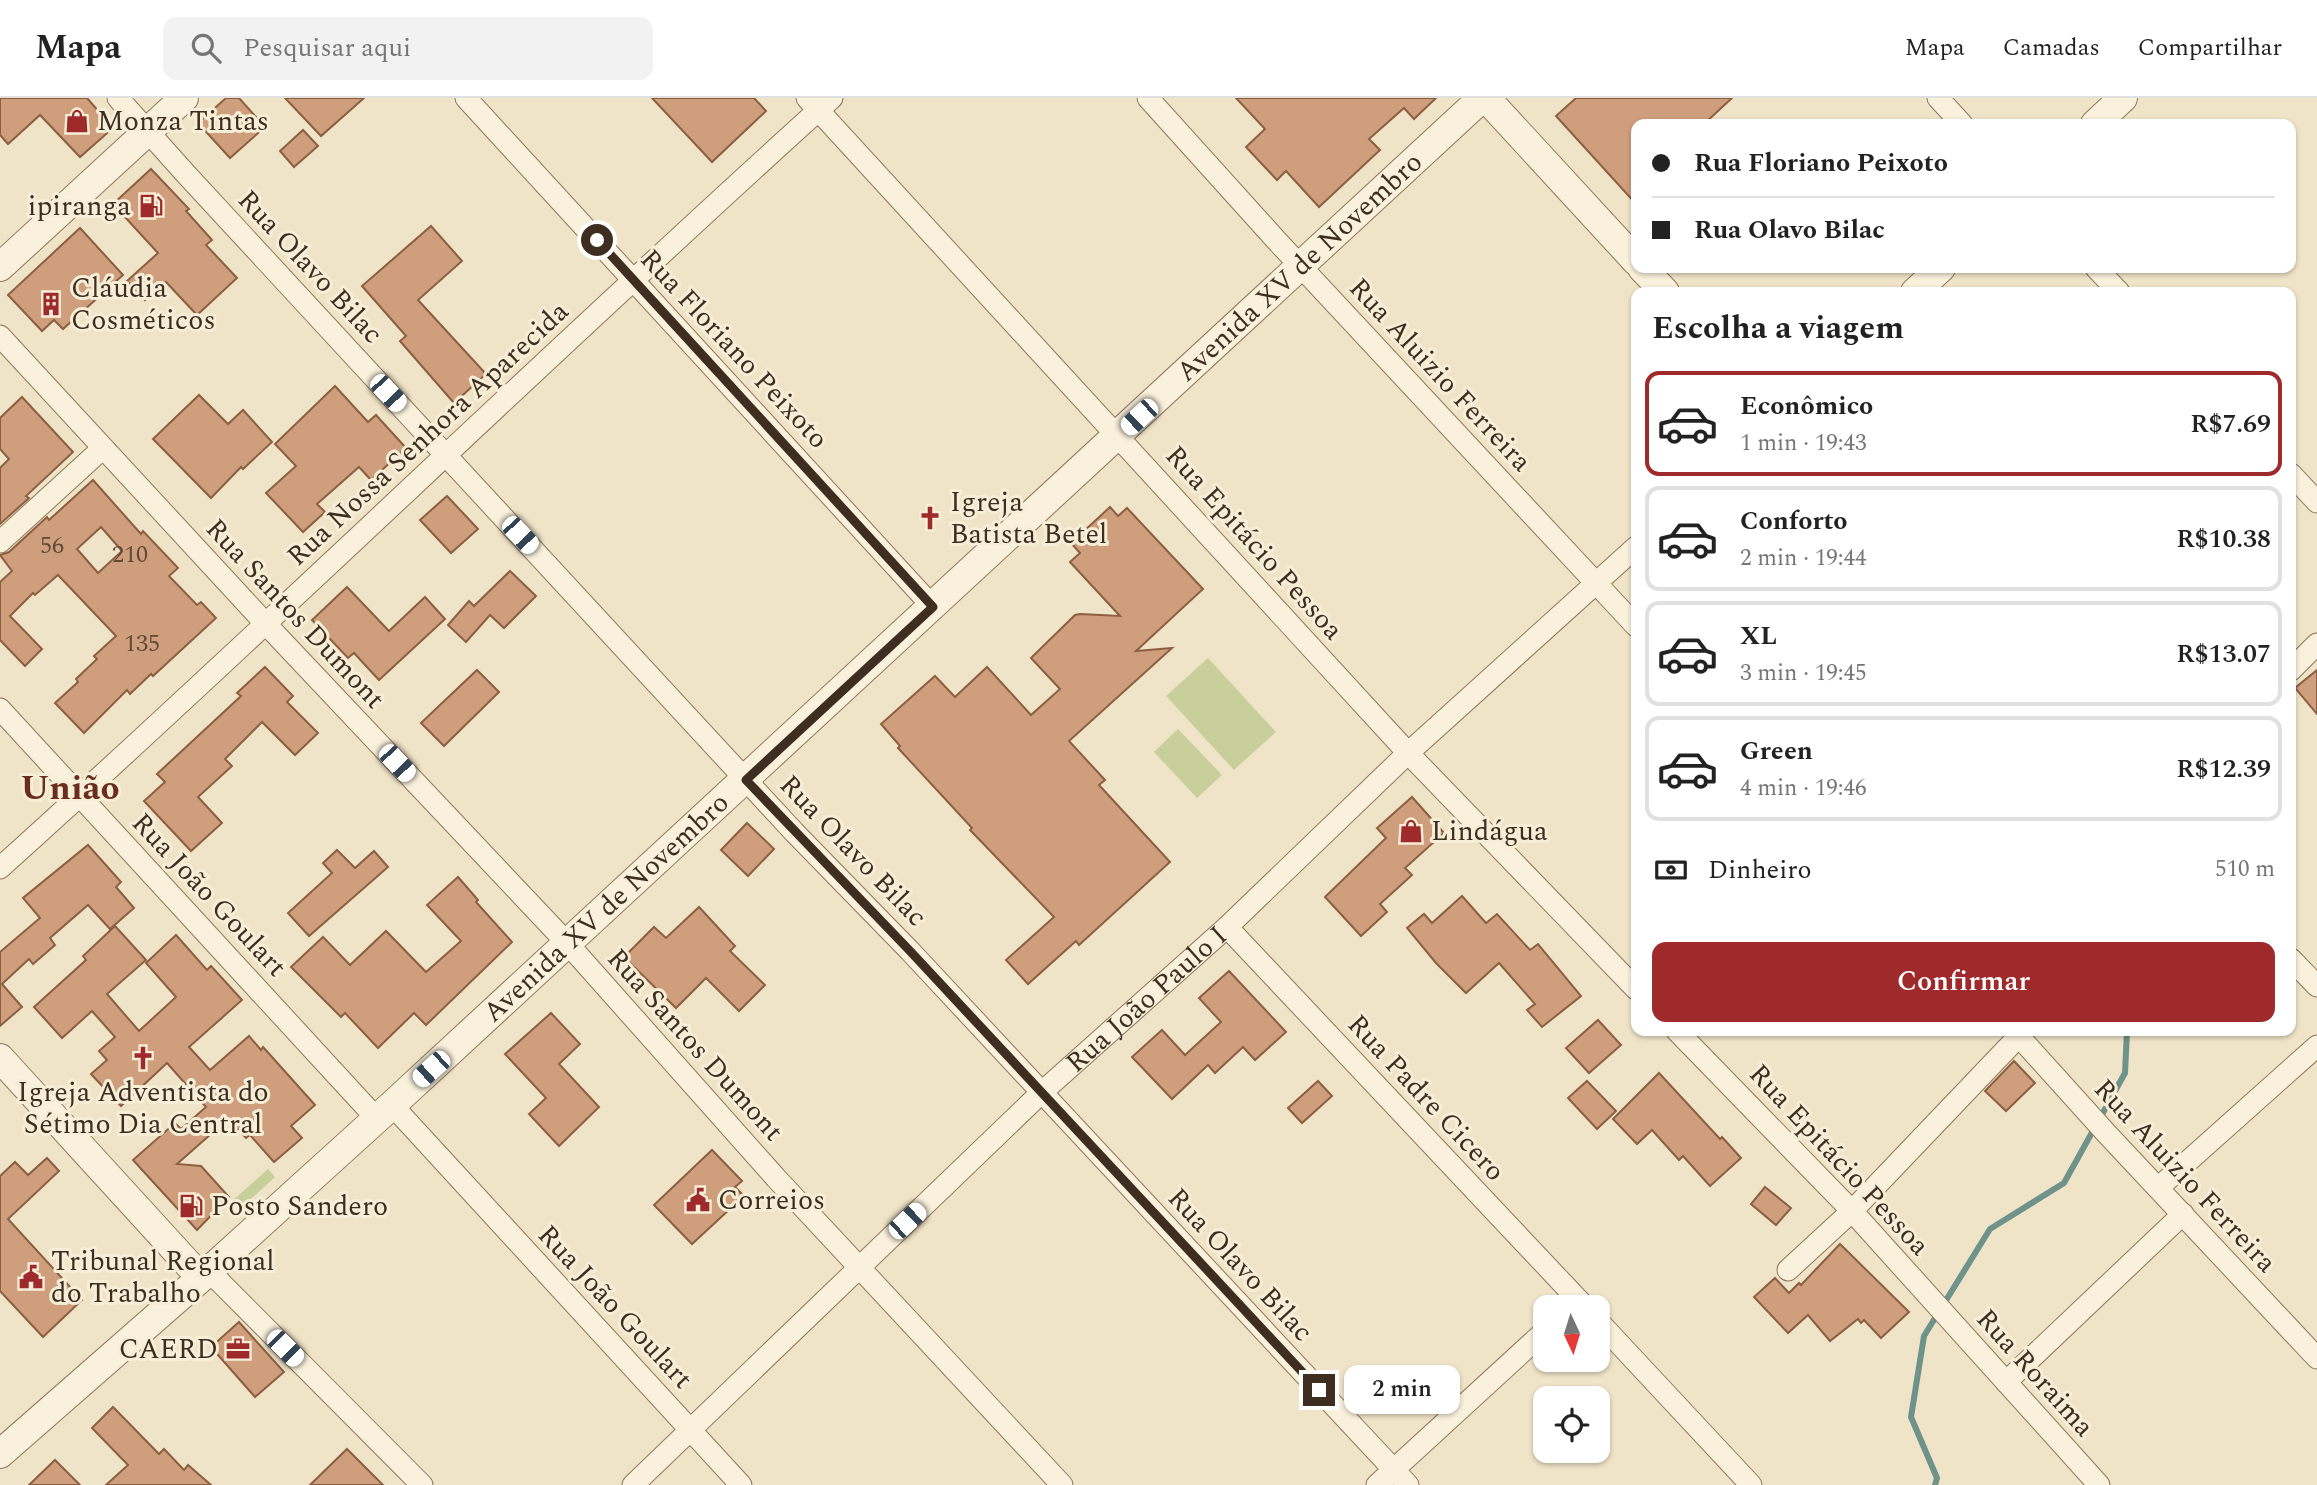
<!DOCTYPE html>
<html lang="pt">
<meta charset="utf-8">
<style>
:root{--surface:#fff;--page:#f2f2f2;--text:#222;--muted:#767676;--line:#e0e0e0;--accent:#9e2a2b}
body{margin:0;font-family:Spectral,serif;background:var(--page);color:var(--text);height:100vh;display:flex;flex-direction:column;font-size:26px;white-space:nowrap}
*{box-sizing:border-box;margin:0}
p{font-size:23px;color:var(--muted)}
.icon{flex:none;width:38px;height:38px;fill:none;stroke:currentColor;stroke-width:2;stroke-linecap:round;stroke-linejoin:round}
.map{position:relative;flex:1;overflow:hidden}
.drawer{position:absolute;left:1631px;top:189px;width:665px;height:749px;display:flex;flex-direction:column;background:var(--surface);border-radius:14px;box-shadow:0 2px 5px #0004}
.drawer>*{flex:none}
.hud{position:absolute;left:1631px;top:21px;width:665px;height:154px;border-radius:14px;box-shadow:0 2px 5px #0004;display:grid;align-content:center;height:154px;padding:0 21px;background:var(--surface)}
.needle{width:46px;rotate:176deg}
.fabs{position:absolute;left:1533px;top:1197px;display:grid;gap:14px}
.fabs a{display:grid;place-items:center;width:77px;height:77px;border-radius:14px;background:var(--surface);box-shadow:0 2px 5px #0004;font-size:35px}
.end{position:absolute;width:32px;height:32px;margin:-16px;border:9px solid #3d2e20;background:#fff;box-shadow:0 0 0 4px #fff}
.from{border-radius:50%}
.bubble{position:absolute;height:49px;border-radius:14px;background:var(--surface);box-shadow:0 2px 5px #0004;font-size:23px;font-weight:600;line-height:49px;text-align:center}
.car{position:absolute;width:21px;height:42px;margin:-21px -10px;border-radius:9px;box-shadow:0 0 5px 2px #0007;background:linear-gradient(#fff 24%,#345 0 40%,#fff 0 76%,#345 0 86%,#fff 0)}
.hud b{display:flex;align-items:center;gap:24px;height:66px;font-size:26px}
.hud b+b{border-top:2px solid var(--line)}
.hud i{width:18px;height:18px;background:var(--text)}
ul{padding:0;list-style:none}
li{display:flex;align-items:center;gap:21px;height:105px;margin:0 14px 10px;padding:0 7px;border:4px solid var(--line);border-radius:14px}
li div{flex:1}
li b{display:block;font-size:26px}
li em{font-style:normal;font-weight:600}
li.active{border-color:var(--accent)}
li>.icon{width:63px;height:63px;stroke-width:1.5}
h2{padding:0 21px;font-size:32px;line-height:84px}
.pay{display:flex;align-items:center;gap:18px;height:77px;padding:0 21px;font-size:26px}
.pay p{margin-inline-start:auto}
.primary-button{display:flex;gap:14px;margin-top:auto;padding:14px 21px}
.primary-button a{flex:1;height:80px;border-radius:14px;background:var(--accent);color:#fff;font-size:28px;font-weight:600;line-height:80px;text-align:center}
header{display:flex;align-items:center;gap:42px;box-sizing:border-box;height:98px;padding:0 35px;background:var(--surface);border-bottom:2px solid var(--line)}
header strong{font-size:33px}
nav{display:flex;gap:38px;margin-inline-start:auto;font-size:24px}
.search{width:490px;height:63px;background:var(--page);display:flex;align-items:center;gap:18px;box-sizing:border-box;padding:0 24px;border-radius:14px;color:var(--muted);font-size:26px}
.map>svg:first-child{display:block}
</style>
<header>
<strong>Mapa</strong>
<div class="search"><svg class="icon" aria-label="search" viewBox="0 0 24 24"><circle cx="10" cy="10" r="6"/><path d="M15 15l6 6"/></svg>Pesquisar aqui</div>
<nav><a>Mapa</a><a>Camadas</a><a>Compartilhar</a></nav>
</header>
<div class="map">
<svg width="2317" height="1387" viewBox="0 0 2317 1387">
<rect width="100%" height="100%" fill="#f0e4c8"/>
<g fill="#c9cf9b">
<polygon points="1208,560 1276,634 1234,672 1166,598"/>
<polygon points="1178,631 1222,677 1197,700 1154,654"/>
<polygon points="268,1071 275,1079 240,1111 232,1103"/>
</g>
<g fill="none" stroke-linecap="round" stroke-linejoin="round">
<polyline stroke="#6f938a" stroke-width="6" points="1935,1387 1937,1380 1911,1319 1924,1238 1990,1131 2064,1085 2125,975 2127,933"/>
</g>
<g fill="#cf9f7d" stroke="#8d5f41" stroke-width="2" fill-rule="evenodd">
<polygon points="0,0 87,0 113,30 80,59 40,17 8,46 0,37"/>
<polygon points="226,0 239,0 265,29 230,60 198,25"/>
<polygon points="285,0 364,0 321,38"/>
<polygon points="652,0 754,0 766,13 712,64"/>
<polygon points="1236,0 1436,0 1414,21 1404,10 1369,41 1380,52 1319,109 1286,73 1277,82 1246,49 1265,31"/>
<polygon points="1576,0 1732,0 1704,26 1636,26 1636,106 1556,18"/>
<polygon points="303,32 318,48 294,69 280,53"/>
<polygon points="151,71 189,111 186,113 212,142 206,147 237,180 197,217 166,184 145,202 127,183 158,155 113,106"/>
<polygon points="431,128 462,163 418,202 486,276 454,305 400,243 406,238 362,188"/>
<polygon points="80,130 123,177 63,231 54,222 42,233 8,197"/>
<polygon points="335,288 368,324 376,317 406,350 371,382 359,369 317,406 325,414 303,434 266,395 296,368 275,346"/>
<polygon points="199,297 228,326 243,312 272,344 243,371 241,369 211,400 153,341"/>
<polygon points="22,299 73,354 26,398 29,400 0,426 0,370 9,361 0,351 0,320"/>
<path d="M93,382L141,436L143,433L178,470L169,478L197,507L201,504L216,520L153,578L151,576L130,596L127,592L84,635L55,605L78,584L76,581L97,561L94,558L116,538L58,477L35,497L33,495L10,518L42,551L25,568L0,542V484L12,473L0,457L9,454L47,419L49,422ZM101,429L122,453L98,475L77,451Z"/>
<polygon points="447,398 478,431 451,455 420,422"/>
<polygon points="1110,409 1118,418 1127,410 1203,491 1136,553 1172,550 1069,643 1105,682 1099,687 1170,764 1079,847 1076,843 1028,886 1006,862 1054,819 970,732 972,730 898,650 900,648 881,626 935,578 955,599 987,569 1031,617 1060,591 1031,560 1075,517 1080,516 1120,518 1070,464 1080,455 1071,445"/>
<polygon points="510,473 536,498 504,530 490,517 466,544 448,527 469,503 474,508"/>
<polygon points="347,489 389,533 425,499 445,521 379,582 354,555 348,560 312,522"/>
<polygon points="265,569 293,598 287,604 318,635 295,657 262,624 225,661 232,668 198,699 222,725 191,753 144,703 165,684 157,676 241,598 237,595"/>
<polygon points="477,572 499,594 444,648 421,625"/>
<polygon points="2317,572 2317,616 2295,590"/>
<polygon points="1412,699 1444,735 1405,770 1412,777 1380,806 1387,814 1361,838 1325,799 1386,740 1377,730"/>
<polygon points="747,725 774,751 748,778 721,752"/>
<polygon points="88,747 121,784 116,789 134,810 110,831 88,807 50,840 55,847 33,866 29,861 2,886 22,909 0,928 0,854 40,820 23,800"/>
<polygon points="337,752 355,770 374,753 388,769 309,838 288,815 332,775 323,765"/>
<polygon points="458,779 478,802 476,804 512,844 426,927 414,915 378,950 345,915 341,919 291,869 323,839 350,867 386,833 426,874 461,843 427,807"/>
<polygon points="1462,798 1486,825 1497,816 1530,852 1538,846 1581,898 1542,929 1527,912 1535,906 1499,865 1466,895 1436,865 1407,830 1424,816 1432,825"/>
<polygon points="699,809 735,848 730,853 765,887 739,913 706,880 676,910 624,859 654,829 666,840"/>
<polygon points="115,828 146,862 107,896 139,933 176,899 146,865 176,837 207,872 211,868 242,902 189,949 210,972 249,938 261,952 263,949 315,1007 291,1028 302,1040 274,1064 250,1037 246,1040 228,1021 177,1066 201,1068 229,1099 197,1132 133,1062 175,1025 181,1031 206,1009 167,965 121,1008 91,976 107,962 99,953 115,939 92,913 62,940 34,909 86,862 83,858"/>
<polygon points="1229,873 1286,934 1255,962 1243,949 1215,975 1208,967 1172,1001 1132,959 1162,932 1185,957 1221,924 1199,900"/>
<polygon points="551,915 580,946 559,966 599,1009 559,1048 529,1016 546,1000 505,956"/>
<polygon points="1598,922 1621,947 1589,975 1566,950"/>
<polygon points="2014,963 2035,985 2006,1013 1985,993"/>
<polygon points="1659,975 1720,1041 1722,1039 1741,1060 1710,1088 1683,1058 1679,1062 1652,1032 1637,1046 1613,1021"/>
<polygon points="1318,983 1332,998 1302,1025 1288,1010"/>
<polygon points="1587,983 1616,1013 1597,1031 1568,1000"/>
<polygon points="712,1052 742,1083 735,1089 744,1098 692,1146 654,1107"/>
<polygon points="47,1060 59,1073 8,1121 82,1202 43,1239 0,1193 0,1078 15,1064 28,1077"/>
<polygon points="1765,1089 1791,1110 1776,1127 1751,1106"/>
<polygon points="1840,1146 1909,1214 1881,1240 1864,1222 1861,1225 1858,1221 1830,1243 1808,1217 1788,1235 1754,1199 1775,1180 1789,1195 1799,1185 1801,1187"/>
<polygon points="239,1224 284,1274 255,1299 211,1249"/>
<polygon points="113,1309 159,1356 164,1351 184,1372 188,1367 211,1387 106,1387 128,1367 92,1330"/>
<polygon points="347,1351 383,1387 310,1387"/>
<polygon points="55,1362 80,1387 29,1387"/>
</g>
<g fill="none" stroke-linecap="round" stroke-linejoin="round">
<g stroke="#8d765c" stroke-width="23">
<g id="minor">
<polyline points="118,0 185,75 794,734 910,853 1408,1387"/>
<polyline points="466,0 933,509"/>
<polyline points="807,0 1408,655 1636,891"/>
<polyline points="1148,0 1277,143 1636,528"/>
<polyline points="1938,0 1962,26"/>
<polyline points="2096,170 2119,194"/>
<polyline points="0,238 265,525 568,846 776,1080 1062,1387"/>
<polyline points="2291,376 2317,404"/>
<polyline points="0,444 103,350"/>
<polyline points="2291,572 2317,546"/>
<polyline points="0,611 377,1021"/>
<path d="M0,770C281,517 551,253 832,0"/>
<polyline points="1227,829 1585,1209"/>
<polyline points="2291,861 2317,888"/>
<polyline points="1677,933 1852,1113 2099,1387"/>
<polyline points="2014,933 2107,1036 2317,1260"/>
<polyline points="392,1007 741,1387"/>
<polyline points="2158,1090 2317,948"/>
<polyline points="1788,1172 1852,1113 2019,938"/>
<polyline points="209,1173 422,1387"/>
<polyline points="1598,1223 1751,1387"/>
<polyline points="2006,1284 2183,1116"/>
<path id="s1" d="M633,1387L1041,995L1227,829L1408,655L1636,449"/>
<polyline points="1377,1387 1545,1233"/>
</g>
</g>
<g stroke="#8d765c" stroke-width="30">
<g id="tertiary">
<polyline points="1486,0 1636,163"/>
<polyline points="2095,26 2123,0"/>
<polyline points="0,169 184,0"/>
<polyline points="1642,170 1665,194"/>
<polyline points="1915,194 1941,170"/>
<polyline points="0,960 201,1180"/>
<path id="s2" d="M0,1356L201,1180L392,1007L1482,0"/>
</g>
</g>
<use href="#minor" stroke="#faf1dc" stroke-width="21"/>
<use href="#tertiary" stroke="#faf1dc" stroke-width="28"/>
</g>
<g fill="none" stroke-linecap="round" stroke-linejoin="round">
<polyline stroke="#3d2e20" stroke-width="9" points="597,142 933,509 746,682 910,853 1319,1292"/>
</g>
<defs>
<g id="shop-bare" transform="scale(1.89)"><path d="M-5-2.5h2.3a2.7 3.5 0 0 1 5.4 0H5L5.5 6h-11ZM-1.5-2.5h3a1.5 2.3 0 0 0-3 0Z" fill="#9e2a2b" stroke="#f7eed8" stroke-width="2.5" paint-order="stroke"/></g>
<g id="fuel-bare" transform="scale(1.89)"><path d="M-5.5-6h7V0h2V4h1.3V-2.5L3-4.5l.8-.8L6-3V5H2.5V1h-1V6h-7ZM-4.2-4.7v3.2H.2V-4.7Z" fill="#9e2a2b" stroke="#f7eed8" stroke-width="2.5" paint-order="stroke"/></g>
<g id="building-bare" transform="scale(1.89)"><path d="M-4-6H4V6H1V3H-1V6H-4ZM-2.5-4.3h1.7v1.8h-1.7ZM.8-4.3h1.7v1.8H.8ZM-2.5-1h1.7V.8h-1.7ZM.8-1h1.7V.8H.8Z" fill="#9e2a2b" stroke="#f7eed8" stroke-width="2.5" paint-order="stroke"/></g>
<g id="church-bare" transform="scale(1.89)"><path d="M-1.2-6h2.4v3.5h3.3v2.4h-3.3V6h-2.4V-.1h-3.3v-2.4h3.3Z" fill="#9e2a2b" stroke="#f7eed8" stroke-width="2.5" paint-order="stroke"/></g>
<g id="civic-bare" transform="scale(1.89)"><path d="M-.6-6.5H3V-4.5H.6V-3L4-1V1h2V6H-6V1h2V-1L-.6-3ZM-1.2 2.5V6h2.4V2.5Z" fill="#9e2a2b" stroke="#f7eed8" stroke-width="2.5" paint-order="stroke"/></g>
<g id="office-bare" transform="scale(1.89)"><path d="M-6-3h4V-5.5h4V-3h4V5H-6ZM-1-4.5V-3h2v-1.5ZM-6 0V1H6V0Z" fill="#9e2a2b" stroke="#f7eed8" stroke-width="2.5" paint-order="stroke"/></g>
</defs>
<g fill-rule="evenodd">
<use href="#shop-bare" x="77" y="23"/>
<use href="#fuel-bare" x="151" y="108"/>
<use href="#building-bare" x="51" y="206"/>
<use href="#church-bare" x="930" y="420"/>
<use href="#shop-bare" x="1411" y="733"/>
<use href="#church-bare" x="143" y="960"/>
<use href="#civic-bare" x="698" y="1102"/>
<use href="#fuel-bare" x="191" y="1108"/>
<use href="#civic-bare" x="31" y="1179"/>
<use href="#office-bare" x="238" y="1251"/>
</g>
<g text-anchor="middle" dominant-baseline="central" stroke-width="6" stroke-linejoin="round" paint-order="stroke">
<g font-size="24" fill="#624a37">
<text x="52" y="448">56</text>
<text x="130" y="457">210</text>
<text x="142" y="546">135</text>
</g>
<g font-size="28" fill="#3d2e20" stroke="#f7eed8" text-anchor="start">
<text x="97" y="23">Monza Tintas</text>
<text x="131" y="108" text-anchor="end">ipiranga</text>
<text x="71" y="190">Cláudia<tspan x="71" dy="32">Cosméticos</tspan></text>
<text x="950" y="404">Igreja<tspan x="950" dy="32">Batista Betel</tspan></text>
<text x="1431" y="733">Lindágua</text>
<text x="143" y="994" text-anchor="middle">Igreja Adventista do<tspan x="143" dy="32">Sétimo Dia Central</tspan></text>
<text x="718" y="1102">Correios</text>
<text x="211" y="1108">Posto Sandero</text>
<text x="51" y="1163">Tribunal Regional<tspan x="51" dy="32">do Trabalho</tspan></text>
<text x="218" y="1251" text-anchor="end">CAERD</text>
</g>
<g font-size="28" fill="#3d2e20" stroke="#f7eed8">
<text transform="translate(310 169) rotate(47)">Rua Olavo Bilac</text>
<text stroke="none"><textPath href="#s2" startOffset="1760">Avenida XV de Novembro</textPath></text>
<text transform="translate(734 251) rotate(47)">Rua Floriano Peixoto</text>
<text transform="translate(1440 277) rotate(47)">Rua Aluizio Ferreira</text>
<text transform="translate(428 336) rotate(-43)">Rua Nossa Senhora Aparecida</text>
<text transform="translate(1254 445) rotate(48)">Rua Epitácio Pessoa</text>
<text transform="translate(295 516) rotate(47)">Rua Santos Dumont</text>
<text transform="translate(853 753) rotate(46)">Rua Olavo Bilac</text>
<text transform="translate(209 797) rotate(47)">Rua João Goulart</text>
<text stroke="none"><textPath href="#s2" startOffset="816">Avenida XV de Novembro</textPath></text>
<text stroke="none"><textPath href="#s1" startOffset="707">Rua João Paulo I</textPath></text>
<text transform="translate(695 947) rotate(48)">Rua Santos Dumont</text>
<text transform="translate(1426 1000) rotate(47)">Rua Padre Cicero</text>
<text transform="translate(1839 1062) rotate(47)">Rua Epitácio Pessoa</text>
<text transform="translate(2185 1078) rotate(47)">Rua Aluizio Ferreira</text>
<text transform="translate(1240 1167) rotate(47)">Rua Olavo Bilac</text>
<text transform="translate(615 1209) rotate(47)">Rua João Goulart</text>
<text transform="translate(2035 1275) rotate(48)">Rua Roraima</text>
</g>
<g font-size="35" font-weight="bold" fill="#6b2e1e" stroke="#f7eed8">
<text x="70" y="690">União</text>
</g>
</g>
</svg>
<div class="fabs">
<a><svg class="needle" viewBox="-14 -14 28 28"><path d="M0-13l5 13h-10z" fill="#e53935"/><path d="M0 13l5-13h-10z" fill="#767676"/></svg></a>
<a><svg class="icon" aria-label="locate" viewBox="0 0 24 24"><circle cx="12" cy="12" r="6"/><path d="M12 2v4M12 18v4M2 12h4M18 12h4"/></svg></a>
</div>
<i class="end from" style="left:597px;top:142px"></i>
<i class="end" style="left:1319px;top:1292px"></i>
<div class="bubble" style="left:1344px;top:1267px;width:116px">2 min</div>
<i class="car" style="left:388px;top:295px;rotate:137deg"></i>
<i class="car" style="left:1139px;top:319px;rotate:227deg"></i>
<i class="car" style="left:520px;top:437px;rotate:137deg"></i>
<i class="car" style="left:397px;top:665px;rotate:137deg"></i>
<i class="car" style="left:431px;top:971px;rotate:228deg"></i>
<i class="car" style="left:907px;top:1123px;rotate:47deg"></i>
<i class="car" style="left:285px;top:1250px;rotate:135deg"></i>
<div class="hud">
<b><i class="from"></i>Rua Floriano Peixoto</b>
<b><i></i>Rua Olavo Bilac</b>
</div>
<section class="drawer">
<h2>Escolha a viagem</h2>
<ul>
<li class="active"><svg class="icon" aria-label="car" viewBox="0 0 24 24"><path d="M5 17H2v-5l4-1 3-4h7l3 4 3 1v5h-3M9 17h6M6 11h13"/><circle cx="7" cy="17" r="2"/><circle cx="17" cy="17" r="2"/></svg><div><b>Econômico</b><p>1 min · 19:43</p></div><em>R$7.69</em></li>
<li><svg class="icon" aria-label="car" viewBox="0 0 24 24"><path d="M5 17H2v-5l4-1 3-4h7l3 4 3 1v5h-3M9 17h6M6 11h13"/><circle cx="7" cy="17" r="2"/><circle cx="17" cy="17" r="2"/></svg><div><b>Conforto</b><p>2 min · 19:44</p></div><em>R$10.38</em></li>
<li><svg class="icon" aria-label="car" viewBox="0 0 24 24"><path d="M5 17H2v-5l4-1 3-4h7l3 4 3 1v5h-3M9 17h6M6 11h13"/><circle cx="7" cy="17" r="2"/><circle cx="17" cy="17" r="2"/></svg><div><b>XL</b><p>3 min · 19:45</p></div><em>R$13.07</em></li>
<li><svg class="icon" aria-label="car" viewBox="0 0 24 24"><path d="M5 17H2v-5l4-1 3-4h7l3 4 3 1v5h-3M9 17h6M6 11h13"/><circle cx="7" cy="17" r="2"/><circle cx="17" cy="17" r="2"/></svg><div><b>Green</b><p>4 min · 19:46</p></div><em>R$12.39</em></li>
</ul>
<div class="pay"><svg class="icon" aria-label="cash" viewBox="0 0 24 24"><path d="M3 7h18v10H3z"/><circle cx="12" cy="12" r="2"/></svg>Dinheiro<p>510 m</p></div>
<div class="primary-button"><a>Confirmar</a></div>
</section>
</div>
